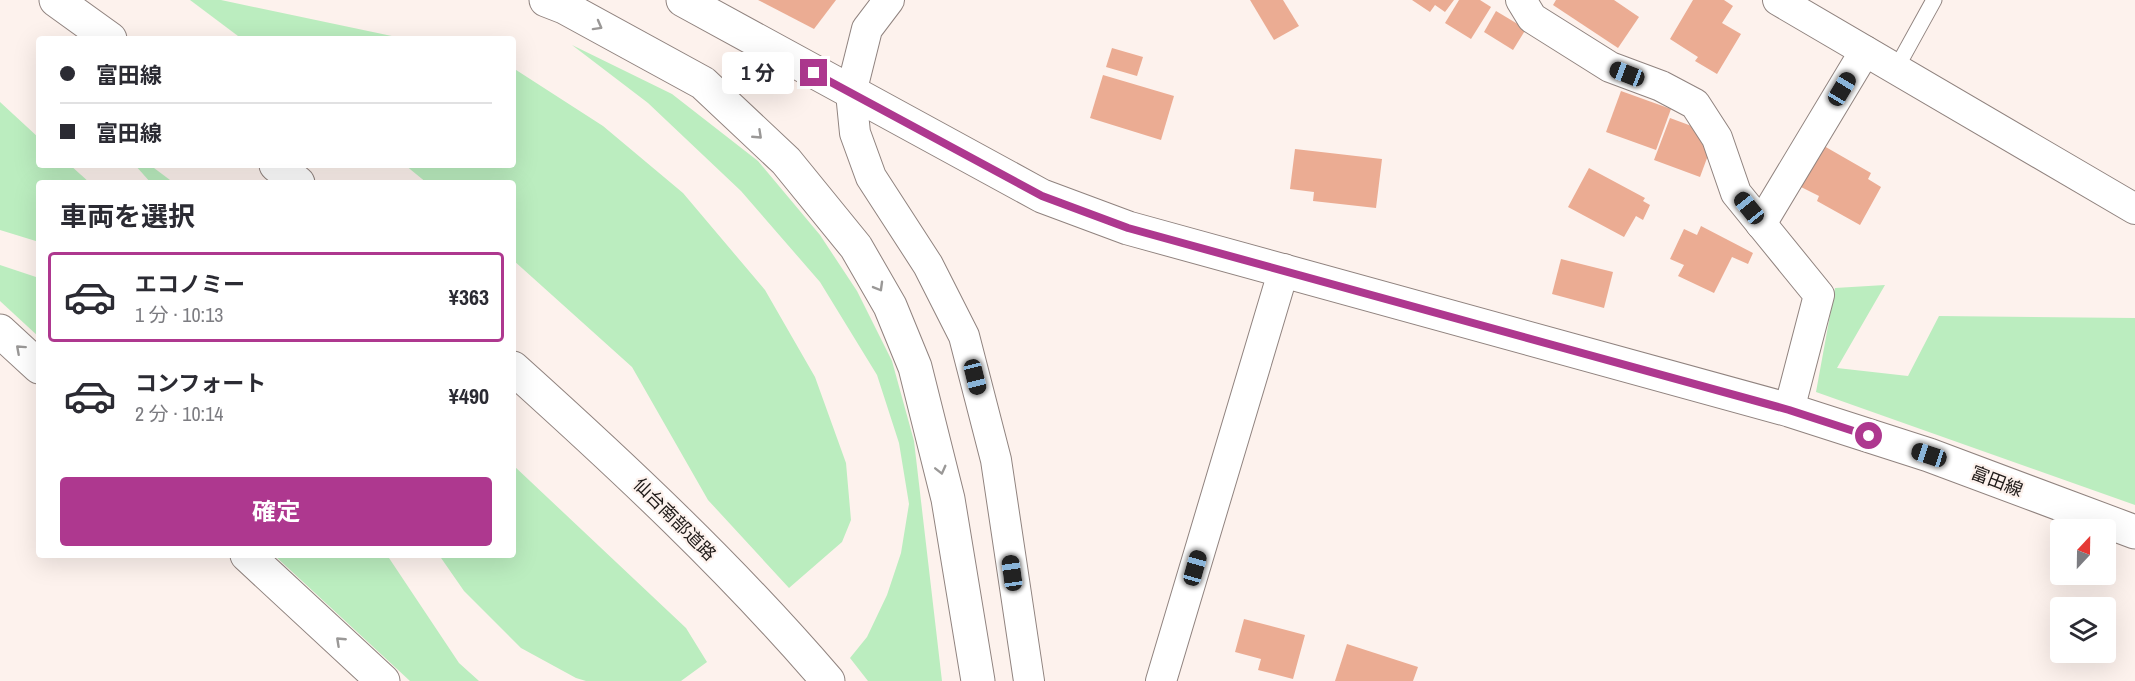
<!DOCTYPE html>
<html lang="ja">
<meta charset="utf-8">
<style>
:root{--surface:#fff;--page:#f7f7f7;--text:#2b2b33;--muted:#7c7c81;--line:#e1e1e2;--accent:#ae388f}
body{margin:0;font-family:"Archivo Narrow","Noto Sans JP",sans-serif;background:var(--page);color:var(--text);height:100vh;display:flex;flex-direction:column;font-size:22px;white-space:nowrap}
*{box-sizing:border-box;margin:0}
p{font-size:20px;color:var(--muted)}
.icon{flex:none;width:33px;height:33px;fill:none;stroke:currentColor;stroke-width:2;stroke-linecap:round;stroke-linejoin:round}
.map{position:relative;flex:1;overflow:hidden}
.side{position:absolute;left:36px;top:180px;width:480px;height:378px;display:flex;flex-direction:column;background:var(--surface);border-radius:6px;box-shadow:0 6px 24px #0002}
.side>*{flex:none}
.top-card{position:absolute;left:36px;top:36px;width:480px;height:132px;border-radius:6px;box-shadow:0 6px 24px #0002;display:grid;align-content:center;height:132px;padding:0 24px;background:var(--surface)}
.needle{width:39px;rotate:22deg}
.fabs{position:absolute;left:2050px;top:519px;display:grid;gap:12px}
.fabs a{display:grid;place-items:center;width:66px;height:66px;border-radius:6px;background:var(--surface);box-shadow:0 6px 24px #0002;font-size:30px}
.end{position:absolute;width:27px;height:27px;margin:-14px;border:8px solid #ae388f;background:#fff;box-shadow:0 0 0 3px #fff}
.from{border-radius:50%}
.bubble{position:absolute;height:42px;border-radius:6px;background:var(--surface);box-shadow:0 6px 24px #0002;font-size:20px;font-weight:700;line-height:42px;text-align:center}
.car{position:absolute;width:18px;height:36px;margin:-18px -9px;border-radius:8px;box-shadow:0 0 4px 2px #0007;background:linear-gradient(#222 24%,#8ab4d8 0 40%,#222 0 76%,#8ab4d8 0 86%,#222 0)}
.top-card b{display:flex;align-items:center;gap:21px;height:57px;font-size:22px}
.top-card b+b{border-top:2px solid var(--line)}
.top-card i{width:15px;height:15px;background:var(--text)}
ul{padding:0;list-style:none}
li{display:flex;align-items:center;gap:18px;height:90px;margin:0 12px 9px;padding:0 12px;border:3px solid transparent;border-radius:6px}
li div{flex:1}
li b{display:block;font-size:22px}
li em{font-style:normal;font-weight:700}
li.selected{border-color:var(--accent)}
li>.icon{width:54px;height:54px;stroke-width:1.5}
h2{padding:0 24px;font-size:27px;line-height:72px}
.action{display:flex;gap:12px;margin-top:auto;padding:12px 24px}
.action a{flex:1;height:69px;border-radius:6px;background:var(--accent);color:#fff;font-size:24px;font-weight:700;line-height:69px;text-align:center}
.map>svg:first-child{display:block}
</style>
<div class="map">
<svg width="2135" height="681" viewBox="0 0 2135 681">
<rect width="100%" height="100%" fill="#fdf2ed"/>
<g fill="#bbedbf">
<polygon points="190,0 221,0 406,39 242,39"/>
<polygon points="572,45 672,94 758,161 820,235 857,291 892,361 914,441 942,681 868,681 850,658 867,637 887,595 901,553 909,504 899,443 877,375 820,282 741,191 648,103"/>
<polygon points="513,68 603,126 683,193 765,290 815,377 846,463 851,520 842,542 789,588 708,500 632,367 513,260 513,183 427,183 405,165 513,165"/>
<polygon points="0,102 39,138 39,165 70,165 90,183 39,183 39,242 0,230"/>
<polygon points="135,165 150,165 174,183 151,183"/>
<polygon points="0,265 39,278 39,337 0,301"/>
<polygon points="1885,285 1837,368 1908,376 1939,316 2135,318 2135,505 1816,392 1835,288"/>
<polygon points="513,465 686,628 707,662 681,681 586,681 576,678 521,648 464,591 439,555 513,555"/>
<polygon points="274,555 387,555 459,663 479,681 410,681"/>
</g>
<g fill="#ebac93">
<polygon points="758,0 836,0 814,29"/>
<polygon points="1250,0 1283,0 1299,26 1274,40"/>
<polygon points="1412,0 1454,0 1445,12 1435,5 1430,12"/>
<polygon points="1459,0 1480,0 1491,7 1471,39 1445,23"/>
<polygon points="1556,0 1614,0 1639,17 1618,48 1553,5"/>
<polygon points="1693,0 1724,0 1733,6 1722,23 1741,34 1717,74 1695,61 1698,57 1670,39"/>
<polygon points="1496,11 1526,29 1513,50 1484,32"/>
<polygon points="1112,48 1143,57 1137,76 1106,67"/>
<polygon points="1103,75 1174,96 1161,140 1090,118"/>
<polygon points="1621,91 1671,109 1656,150 1606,132"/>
<polygon points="1670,118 1697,128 1695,133 1708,137 1704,147 1710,150 1700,177 1654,160"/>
<polygon points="1824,146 1871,173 1868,179 1881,187 1860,225 1817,201 1819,196 1801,187"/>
<polygon points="1295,149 1382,159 1376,208 1313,201 1314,192 1290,189"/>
<polygon points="1589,168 1645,198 1643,201 1650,205 1643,220 1636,216 1624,237 1568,207"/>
<polygon points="1701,226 1753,253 1748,264 1732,257 1714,293 1678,276 1684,265 1670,259 1684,229 1697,235"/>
<polygon points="1561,259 1613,272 1604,308 1552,294"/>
<polygon points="1244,619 1305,635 1293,679 1258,670 1261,659 1235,652"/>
<polygon points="1347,644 1418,667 1413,681 1335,681"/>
</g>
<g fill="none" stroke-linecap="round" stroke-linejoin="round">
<g stroke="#90837f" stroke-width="17">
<polyline id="lane" points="1897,67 1934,0"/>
</g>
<g stroke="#90837f" stroke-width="32">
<g id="street">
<polyline points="889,0 867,29 851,93 855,133 871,177 928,265 964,336 996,460 1029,681"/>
<polyline points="1521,0 1532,18 1610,67 1661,86 1695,104 1717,138 1736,193 1819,295 1789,410"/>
<polyline points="1778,0 2135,209"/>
<polyline points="1761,224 1865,51"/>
<polyline points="1161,681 1284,269"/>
</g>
</g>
<g stroke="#90837f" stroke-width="35">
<polyline id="secondary" points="683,0 1042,196 1128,228 1789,410 1929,455 2135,532"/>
</g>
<g stroke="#90837f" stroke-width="35">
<g id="highway">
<polyline points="56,0 110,39"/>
<polyline points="546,0 564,7 703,83 786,161 856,247 890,306 915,367 948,499 978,681"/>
<polyline points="276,165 298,183"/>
<polyline points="0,331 39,367"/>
<path d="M513,368C623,467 731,568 828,681"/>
<polyline points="247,555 383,681"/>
</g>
</g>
<use href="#lane" stroke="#fff" stroke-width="15"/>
<use href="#street" stroke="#fff" stroke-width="30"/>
<use href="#secondary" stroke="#fff" stroke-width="33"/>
<use href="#highway" stroke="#fff" stroke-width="33"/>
</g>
<defs><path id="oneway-chevron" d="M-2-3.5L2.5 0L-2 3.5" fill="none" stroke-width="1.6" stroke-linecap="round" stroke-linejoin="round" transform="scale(1.5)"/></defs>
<g stroke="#9a9897">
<use href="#oneway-chevron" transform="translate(598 26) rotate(29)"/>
<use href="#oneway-chevron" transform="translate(758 135) rotate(43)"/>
<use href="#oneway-chevron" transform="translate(879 287) rotate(60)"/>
<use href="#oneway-chevron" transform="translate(20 349) rotate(-138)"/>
<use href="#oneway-chevron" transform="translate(941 470) rotate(76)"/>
<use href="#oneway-chevron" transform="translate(340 641) rotate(-137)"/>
</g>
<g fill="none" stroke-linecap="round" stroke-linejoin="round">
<polyline stroke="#ae388f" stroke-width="8" points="814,73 1042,196 1128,228 1789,410 1869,436"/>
</g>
<g text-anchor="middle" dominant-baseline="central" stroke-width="4.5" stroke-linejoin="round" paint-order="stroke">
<g font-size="18" fill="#1e1917" stroke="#fdf2ed">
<text transform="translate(1997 481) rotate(21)">富田線</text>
<text transform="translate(675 519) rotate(45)">仙台南部道路</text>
</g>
</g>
</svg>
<div class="fabs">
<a><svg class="needle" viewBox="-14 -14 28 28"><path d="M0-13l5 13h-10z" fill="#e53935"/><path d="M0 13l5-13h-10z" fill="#7c7c81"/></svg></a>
<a><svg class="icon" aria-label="layers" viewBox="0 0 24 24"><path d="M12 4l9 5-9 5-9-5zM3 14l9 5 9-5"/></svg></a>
</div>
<i class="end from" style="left:1869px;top:436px"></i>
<i class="end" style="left:814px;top:73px"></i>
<div class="bubble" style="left:722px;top:52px;width:72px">1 分</div>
<i class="car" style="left:1627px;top:74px;rotate:291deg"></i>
<i class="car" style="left:1842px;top:89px;rotate:31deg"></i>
<i class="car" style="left:1749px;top:208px;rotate:321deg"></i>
<i class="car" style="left:975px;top:377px;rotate:166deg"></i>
<i class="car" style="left:1929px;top:455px;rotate:288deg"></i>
<i class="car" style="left:1195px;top:568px;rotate:16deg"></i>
<i class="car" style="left:1012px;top:573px;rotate:352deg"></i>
<div class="top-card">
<b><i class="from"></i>富田線</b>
<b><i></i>富田線</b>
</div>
<section class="side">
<h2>車両を選択</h2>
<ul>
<li class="selected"><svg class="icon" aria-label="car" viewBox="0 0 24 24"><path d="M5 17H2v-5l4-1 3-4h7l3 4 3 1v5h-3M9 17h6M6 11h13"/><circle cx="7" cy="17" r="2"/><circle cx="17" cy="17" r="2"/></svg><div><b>エコノミー</b><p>1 分 · 10:13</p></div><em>¥363</em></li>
<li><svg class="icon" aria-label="car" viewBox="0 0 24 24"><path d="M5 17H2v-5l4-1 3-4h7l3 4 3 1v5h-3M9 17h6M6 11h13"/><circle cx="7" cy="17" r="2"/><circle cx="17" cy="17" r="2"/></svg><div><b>コンフォート</b><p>2 分 · 10:14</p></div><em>¥490</em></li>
</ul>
<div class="action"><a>確定</a></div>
</section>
</div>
